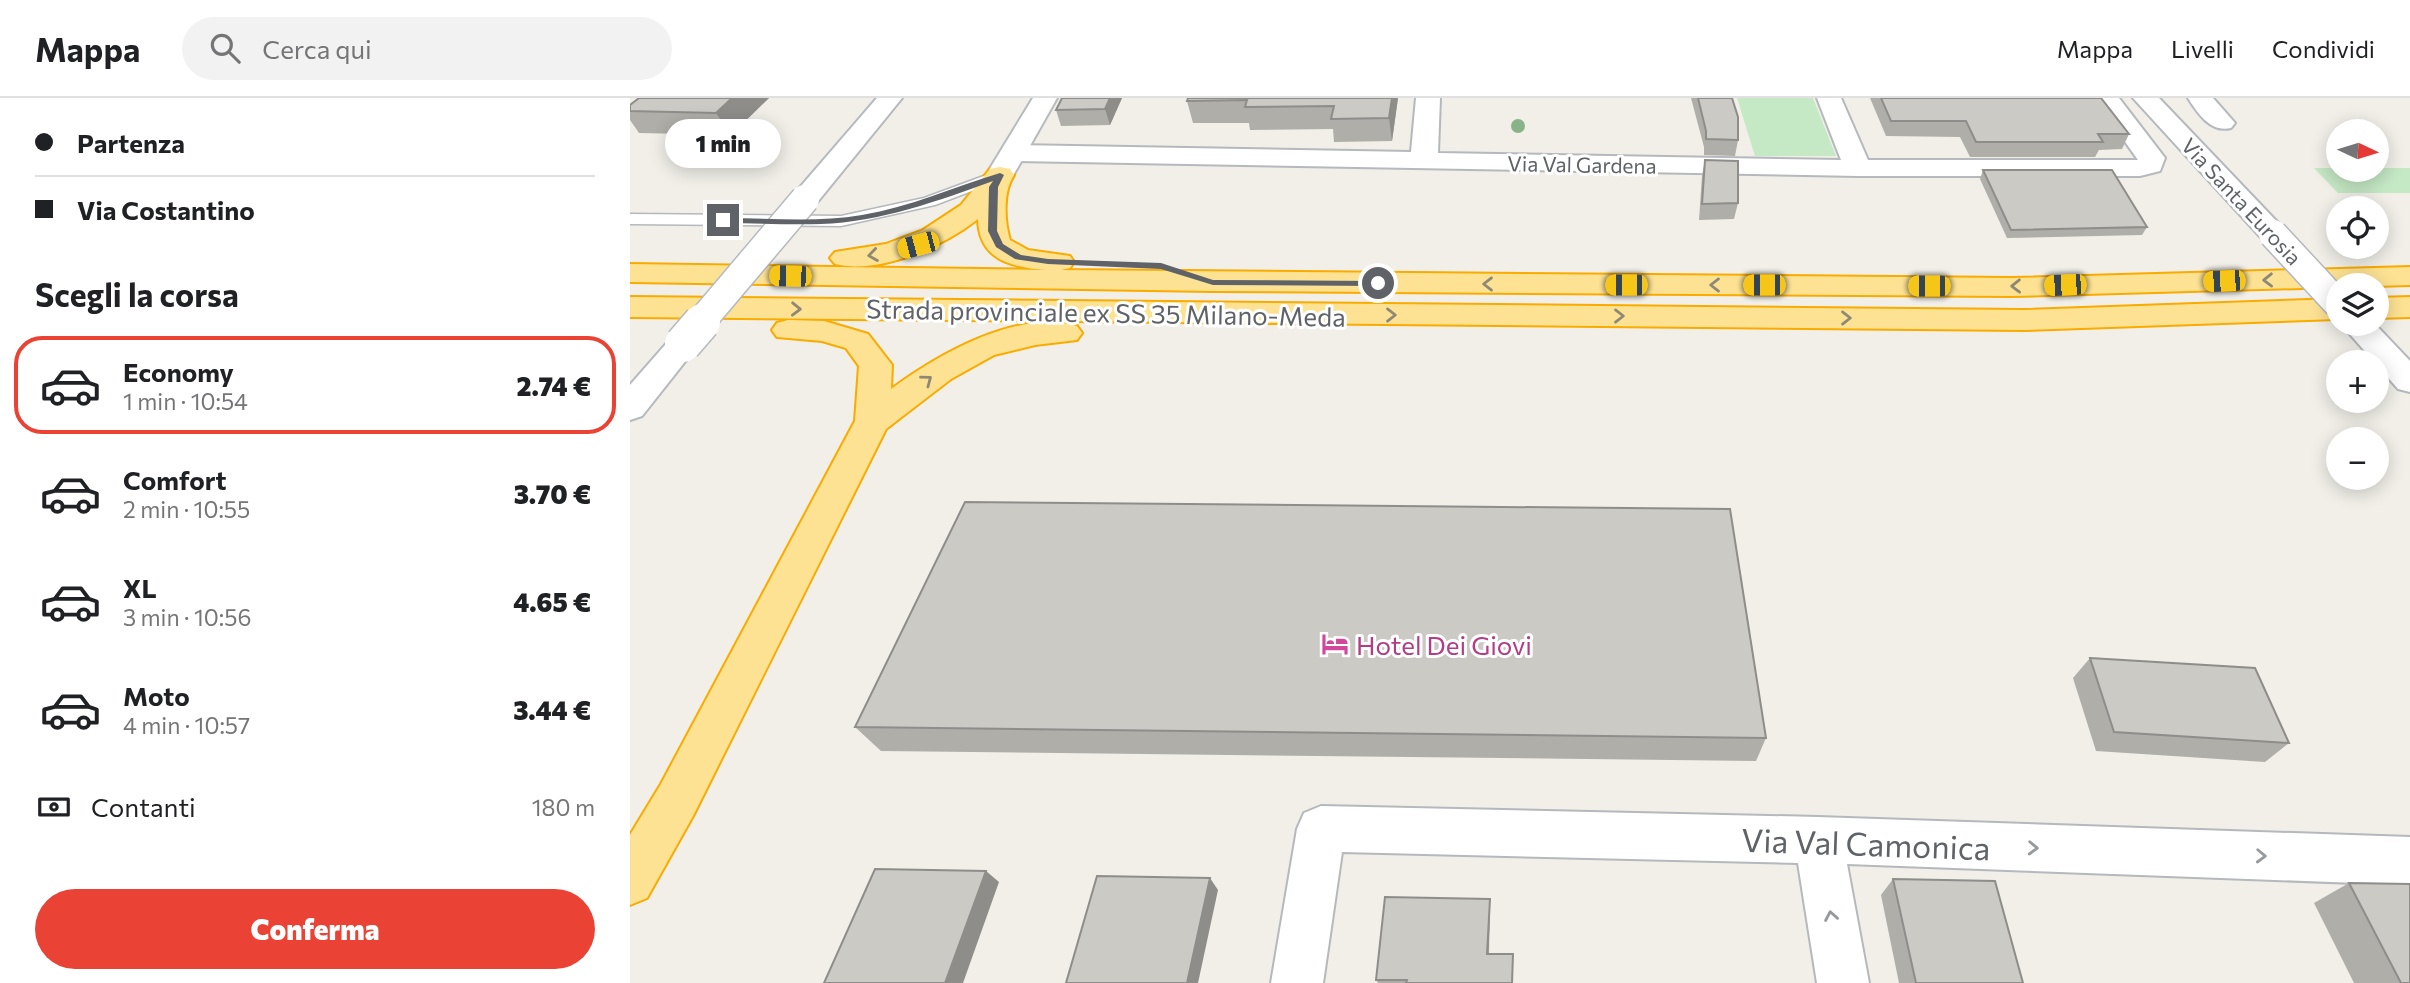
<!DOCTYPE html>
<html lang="it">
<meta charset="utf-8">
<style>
:root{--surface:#fff;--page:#f2f2f2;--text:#202124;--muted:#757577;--line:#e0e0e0;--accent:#ea4335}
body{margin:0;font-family:Commissioner,sans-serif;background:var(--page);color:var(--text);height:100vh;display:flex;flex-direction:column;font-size:26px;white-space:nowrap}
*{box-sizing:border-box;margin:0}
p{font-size:23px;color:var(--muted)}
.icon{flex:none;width:38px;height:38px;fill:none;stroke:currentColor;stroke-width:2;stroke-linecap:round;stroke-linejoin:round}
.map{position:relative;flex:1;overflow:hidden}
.sheet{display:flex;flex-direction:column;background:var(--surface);width:630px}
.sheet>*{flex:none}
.top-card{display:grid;align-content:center;height:154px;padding:0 35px;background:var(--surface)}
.needle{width:46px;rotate:94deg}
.controls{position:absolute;left:1696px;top:21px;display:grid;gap:14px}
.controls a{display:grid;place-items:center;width:63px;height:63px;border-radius:50%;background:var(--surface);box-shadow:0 4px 18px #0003;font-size:35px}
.end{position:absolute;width:32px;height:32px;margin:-16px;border:9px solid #5f6368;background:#fff;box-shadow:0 0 0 4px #fff}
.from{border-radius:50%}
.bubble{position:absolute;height:49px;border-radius:24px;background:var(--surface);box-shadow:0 4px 18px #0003;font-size:23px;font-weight:800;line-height:49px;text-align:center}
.car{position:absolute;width:21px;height:42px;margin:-21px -10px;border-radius:9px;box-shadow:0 0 5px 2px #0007;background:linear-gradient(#f5c518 24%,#345 0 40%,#f5c518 0 76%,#345 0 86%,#f5c518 0)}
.top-card b{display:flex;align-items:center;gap:24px;height:66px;font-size:26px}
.top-card b+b{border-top:2px solid var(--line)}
.top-card i{width:18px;height:18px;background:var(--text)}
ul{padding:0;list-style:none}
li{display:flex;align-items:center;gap:21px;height:98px;margin:0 14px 10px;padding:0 21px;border:4px solid transparent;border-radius:28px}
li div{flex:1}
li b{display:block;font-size:26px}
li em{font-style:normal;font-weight:800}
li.selected{border-color:var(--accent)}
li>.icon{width:63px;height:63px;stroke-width:1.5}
h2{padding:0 35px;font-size:32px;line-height:84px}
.pay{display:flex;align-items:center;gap:18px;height:77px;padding:0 35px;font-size:26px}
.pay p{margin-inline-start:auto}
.action{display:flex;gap:14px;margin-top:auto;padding:14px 35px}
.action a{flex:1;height:80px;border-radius:42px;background:var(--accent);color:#fff;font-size:28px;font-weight:800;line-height:80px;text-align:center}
header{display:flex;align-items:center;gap:42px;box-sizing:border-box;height:98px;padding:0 35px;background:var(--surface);border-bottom:2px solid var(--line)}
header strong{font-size:33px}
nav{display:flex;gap:38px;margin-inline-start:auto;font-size:24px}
.search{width:490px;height:63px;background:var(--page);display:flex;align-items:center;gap:18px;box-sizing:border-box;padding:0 24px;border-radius:38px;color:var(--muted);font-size:26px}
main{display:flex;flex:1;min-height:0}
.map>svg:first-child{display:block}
</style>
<header>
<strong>Mappa</strong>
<div class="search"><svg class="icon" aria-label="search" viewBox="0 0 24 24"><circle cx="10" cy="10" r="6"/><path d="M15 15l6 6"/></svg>Cerca qui</div>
<nav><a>Mappa</a><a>Livelli</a><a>Condividi</a></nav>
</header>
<main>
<section class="sheet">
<div class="top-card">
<b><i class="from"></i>Partenza</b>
<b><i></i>Via Costantino</b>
</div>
<h2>Scegli la corsa</h2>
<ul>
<li class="selected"><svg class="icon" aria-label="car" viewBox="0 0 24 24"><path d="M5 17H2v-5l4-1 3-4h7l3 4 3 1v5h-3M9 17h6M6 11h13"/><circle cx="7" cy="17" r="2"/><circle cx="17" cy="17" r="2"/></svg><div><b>Economy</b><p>1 min · 10:54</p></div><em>2.74 €</em></li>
<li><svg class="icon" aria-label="car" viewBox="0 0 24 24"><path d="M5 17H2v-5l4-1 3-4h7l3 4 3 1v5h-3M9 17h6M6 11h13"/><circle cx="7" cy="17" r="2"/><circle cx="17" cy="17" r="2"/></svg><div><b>Comfort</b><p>2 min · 10:55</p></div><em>3.70 €</em></li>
<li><svg class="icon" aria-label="car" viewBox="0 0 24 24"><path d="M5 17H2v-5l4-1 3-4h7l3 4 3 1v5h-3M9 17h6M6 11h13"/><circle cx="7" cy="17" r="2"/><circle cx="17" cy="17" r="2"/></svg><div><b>XL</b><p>3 min · 10:56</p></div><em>4.65 €</em></li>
<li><svg class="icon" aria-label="car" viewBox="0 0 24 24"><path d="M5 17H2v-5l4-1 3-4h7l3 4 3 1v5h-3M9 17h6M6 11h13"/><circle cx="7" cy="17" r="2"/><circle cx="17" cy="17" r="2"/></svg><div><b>Moto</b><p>4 min · 10:57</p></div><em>3.44 €</em></li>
</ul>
<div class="pay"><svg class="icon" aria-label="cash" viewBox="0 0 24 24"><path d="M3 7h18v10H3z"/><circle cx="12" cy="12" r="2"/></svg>Contanti<p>180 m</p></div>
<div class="action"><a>Conferma</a></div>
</section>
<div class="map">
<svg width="1780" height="885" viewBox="0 0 1780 885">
<rect width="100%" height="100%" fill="#f1efe8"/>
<g fill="#c5e8c5">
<polygon points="1107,0 1183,0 1206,58 1125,58"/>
<polygon points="1684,70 1780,70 1780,95 1708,95"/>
</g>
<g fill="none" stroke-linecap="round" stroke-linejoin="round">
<g stroke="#b5b8bc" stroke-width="3">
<polygon id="lane" points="370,72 376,74 378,77 376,80 305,107 211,128 0,126 0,116 211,118 294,100"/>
</g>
<g stroke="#b5b8bc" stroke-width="4">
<g id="street">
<polygon points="786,0 810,0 808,55 1211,62 1187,0 1211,0 1238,62 1508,62 1464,0 1489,0 1535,60 1530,73 1510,78 1228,78 383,63 374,61 370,55 374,49 383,47 781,54"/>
<polygon points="1503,0 1529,0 1653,130 1657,136 1653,142 1643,145 1633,142"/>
<path d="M1558,0H1583L1605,25L1601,30C1581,35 1568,16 1558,0Z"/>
<polygon points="1711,226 1745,226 1780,263 1780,294 1768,291"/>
<polygon points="691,708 1188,719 1780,739 1780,787 1217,766 1239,885 1187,885 1168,765 712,754 693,885 641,885 667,731 674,715"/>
</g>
</g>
<g stroke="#b6babf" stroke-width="4">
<g id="secondary">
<polygon points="247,0 272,0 185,107 175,109 165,107 161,101 165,95"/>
<polygon points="403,0 427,0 380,83 370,85 360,83 356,77"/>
<polygon points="53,235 64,239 69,246 12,318 0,322 0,287 42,239"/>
</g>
</g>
<g stroke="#f9ab00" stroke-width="4">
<g id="highway">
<path d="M370,69L380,71L384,77C373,93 374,122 380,142L398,152L440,158L444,164L440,170L431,172L1382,180L1780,169V187L1382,198L583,193L0,184V166L416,172C381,169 349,162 348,121C314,148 249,177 205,166L200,160L205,154L256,146L293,132L331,107L360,71Z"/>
<polygon points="0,199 1394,212 1708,201 1708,221 1394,232 0,219"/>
<polygon points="1780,199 1780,219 1746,220 1746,200"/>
<path d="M158,222L194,223L238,236L262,267L261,291C309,256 386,211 447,228L452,235L447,242L405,247L364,257L321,281L256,331L63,718L17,800L0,807V737L31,686L225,323L229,268L216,250L192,243L147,239L142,232L147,225Z"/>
</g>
</g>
<use href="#lane" fill="#fff" fill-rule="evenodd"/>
<use href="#street" fill="#fff" fill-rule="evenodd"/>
<use href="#secondary" fill="#fff" fill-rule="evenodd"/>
<use href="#highway" fill="#fde293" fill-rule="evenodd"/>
<g stroke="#b5b8bc" stroke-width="31" stroke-linecap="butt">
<polyline id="street-bridge" points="1643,136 1708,206"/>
</g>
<g stroke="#b6babf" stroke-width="31" stroke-linecap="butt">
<polyline id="secondary-bridge-far1" points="70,225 175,101"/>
</g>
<g stroke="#b6babf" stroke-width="39" stroke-linecap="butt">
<polyline id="secondary-bridge" points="53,246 72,224"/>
</g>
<use href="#street-bridge" stroke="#fff" stroke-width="28"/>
<use href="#secondary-bridge-far1" stroke="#fff" stroke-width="28"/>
<use href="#secondary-bridge" stroke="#fff" stroke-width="36"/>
</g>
<circle fill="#89b387" cx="888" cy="28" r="7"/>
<g fill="#afaea9">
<polygon points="9,0 139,0 101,37 9,35 0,22 0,7"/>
<polygon points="432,0 492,0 480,27 431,28 426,12"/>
<polygon points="768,0 762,43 704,44 703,31 620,32 619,25 563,25 557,3"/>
<polygon points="1061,0 1102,0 1108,42 1105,58 1074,57 1074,49"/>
<polygon points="1240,0 1471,0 1499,36 1492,51 1469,52 1465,59 1340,59 1330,39 1256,38"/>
<polygon points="1075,62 1108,105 1104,121 1069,122 1072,78"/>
<polygon points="1353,72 1517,129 1512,137 1377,140 1350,81"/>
<polygon points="1460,560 1659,645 1635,664 1466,653 1443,580"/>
<polygon points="225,629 1136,640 1126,663 251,653"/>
<polygon points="1263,781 1393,885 1269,885 1251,797"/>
<polygon points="1719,785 1780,885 1724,885 1684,805"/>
<polygon points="860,801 860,812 859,856 883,885 748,885 746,882"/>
</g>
<g fill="#8f8d8a">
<polygon points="102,0 139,0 101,37 86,15"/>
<polygon points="480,0 492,0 480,27 475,11"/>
<polygon points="762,0 768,0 762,43 759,20"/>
<polygon points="356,773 369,784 333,885 315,885"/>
<polygon points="580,780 588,792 568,885 557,885"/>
<polygon points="860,801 860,812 858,866 857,856"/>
</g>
<g fill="#cccac5" stroke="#8f8d8a" stroke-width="2">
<polygon points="9,0 102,0 86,15 0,13 0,7"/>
<polygon points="432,0 480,0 475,11 426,12"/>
<polygon points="558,0 762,0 759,20 701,21 704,8 615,9 617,2 557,3"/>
<polygon points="1068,0 1102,0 1108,19 1108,42 1076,41 1076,33"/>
<polygon points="1251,0 1471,0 1499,36 1468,36 1473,44 1346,44 1336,23 1261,23"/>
<polygon points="1075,62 1108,63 1108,105 1072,106"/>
<polygon points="1353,72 1482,72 1517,129 1381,132"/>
<polygon points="335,404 1100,411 1136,640 225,629"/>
<polygon points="1460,560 1625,570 1659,645 1484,634"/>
<polygon points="245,771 356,773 315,885 194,885"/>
<polygon points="467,778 580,780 557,885 436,885"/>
<polygon points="1263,781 1365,783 1393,885 1286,885"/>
<polygon points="1719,785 1780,786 1780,885 1771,885"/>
<polygon points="755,799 860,801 857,856 883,856 882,885 776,885 777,882 746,882"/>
</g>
<defs><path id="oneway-chevron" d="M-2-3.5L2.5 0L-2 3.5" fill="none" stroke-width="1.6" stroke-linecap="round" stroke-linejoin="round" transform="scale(1.75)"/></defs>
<g stroke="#8e8975">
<use href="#oneway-chevron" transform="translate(243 157) rotate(172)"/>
<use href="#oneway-chevron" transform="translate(1638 182) rotate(179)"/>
<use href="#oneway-chevron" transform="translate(858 186) rotate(-180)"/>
<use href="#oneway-chevron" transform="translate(1085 187) rotate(-180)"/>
<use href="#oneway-chevron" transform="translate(1386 188) rotate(179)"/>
<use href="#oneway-chevron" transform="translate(166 211) rotate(1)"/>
<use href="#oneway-chevron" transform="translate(761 217)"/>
<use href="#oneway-chevron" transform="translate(989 218)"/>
<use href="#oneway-chevron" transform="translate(1216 220)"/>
<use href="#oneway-chevron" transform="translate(297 282) rotate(-37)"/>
</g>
<g stroke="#979a9d">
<use href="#oneway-chevron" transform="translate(1403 750) rotate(2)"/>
<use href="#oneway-chevron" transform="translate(1631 758) rotate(2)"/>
<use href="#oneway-chevron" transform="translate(1201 818) rotate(-100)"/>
</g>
<path fill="#5f6368" d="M370,75L374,77L368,89L367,133L373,146L391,157L418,161L531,165L583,182L748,183L752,185L748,188L583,187L531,171L418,166L385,161L366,149L358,133L359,89L363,83C308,103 250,124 191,126C158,127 125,125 93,125L89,122L93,120C139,120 186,125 232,117C280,109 324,89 370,75Z"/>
<defs>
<g id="hotel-bare" transform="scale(2.1)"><path d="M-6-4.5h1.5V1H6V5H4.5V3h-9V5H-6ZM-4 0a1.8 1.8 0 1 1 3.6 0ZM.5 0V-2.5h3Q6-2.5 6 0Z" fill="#d1479c" stroke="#fff" stroke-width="2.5" paint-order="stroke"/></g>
</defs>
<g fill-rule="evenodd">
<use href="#hotel-bare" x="705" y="546"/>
</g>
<g text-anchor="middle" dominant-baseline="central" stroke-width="6" stroke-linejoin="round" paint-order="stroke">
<g font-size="21" fill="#5f6368" stroke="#fff">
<text transform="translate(952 66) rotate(1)">Via Val Gardena</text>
<text transform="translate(1612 103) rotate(47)">Via Santa Eurosia</text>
</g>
<g font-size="26" fill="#5f6368" stroke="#fff">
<text transform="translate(476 214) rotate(1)">Strada provinciale ex SS 35 Milano-Meda</text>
</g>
<g font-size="26" fill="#b23c85" stroke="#fff" text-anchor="start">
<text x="726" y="546">Hotel Dei Giovi</text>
</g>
<g font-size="32" fill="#5f6368" stroke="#fff">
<text transform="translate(1236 745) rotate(2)">Via Val Camonica</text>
</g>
</g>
</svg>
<div class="controls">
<a><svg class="needle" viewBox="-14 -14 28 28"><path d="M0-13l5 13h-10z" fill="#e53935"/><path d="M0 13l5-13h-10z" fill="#757577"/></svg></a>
<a><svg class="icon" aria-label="locate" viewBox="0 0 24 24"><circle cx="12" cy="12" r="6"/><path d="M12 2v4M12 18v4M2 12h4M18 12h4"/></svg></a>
<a><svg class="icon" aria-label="layers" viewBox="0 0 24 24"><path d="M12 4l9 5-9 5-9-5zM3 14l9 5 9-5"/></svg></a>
<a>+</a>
<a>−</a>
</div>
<i class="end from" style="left:748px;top:185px"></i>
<i class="end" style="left:93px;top:122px"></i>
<div class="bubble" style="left:35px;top:21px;width:116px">1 min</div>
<i class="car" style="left:288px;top:147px;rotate:255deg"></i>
<i class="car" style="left:160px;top:178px;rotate:271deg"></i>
<i class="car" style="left:1594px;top:183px;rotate:268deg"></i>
<i class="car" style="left:996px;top:187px;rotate:270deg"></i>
<i class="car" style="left:1134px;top:187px;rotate:270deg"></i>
<i class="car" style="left:1435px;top:187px;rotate:268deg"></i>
<i class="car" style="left:1299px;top:188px;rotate:270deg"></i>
</div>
</main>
